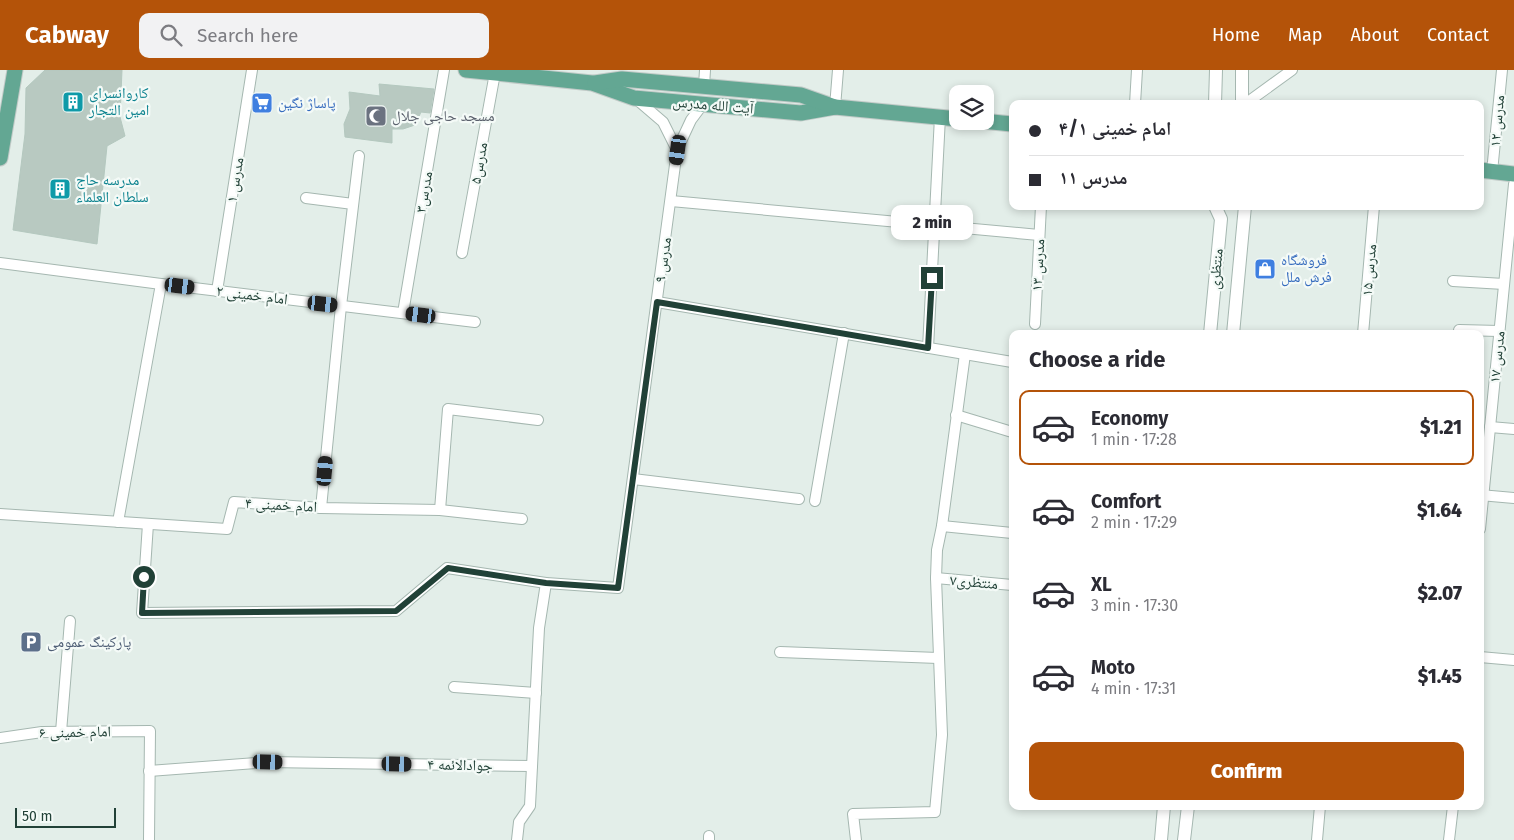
<!DOCTYPE html>
<meta charset="utf-8">
<style>
:root{--surface:#fff;--page:#f2f2f3;--text:#2b2b33;--muted:#7c7c81;--line:#e1e1e2;--accent:#b45309}
body{margin:0;font-family:"Fira Sans","Noto Naskh Arabic",sans-serif;background:var(--page);color:var(--text);height:100vh;display:flex;flex-direction:column;font-size:19px;white-space:nowrap}
*{box-sizing:border-box;margin:0}
p{font-size:16px;color:var(--muted)}
.icon{flex:none;width:28px;height:28px;fill:none;stroke:currentColor;stroke-width:2;stroke-linecap:round;stroke-linejoin:round}
.map{position:relative;flex:1;overflow:hidden}
.details{position:absolute;left:1009px;top:260px;width:475px;height:480px;display:flex;flex-direction:column;background:var(--surface);border-radius:10px;box-shadow:0 2px 8px #0003}
.details>*{flex:none}
.banner{position:absolute;left:1009px;top:30px;width:475px;height:110px;border-radius:10px;box-shadow:0 2px 8px #0003;display:grid;align-content:center;height:110px;padding:0 20px;background:var(--surface)}
.fabs{position:absolute;left:949px;top:15px;display:grid;gap:10px}
.fabs a{display:grid;place-items:center;width:45px;height:45px;border-radius:10px;background:var(--surface);box-shadow:0 2px 8px #0003;font-size:25px}
.scale{position:absolute;left:15px;bottom:12px;width:101px;box-sizing:border-box;padding-left:5px;border:2px solid #214137;border-top:0;font-size:14px;line-height:18px;white-space:nowrap;color:#214137;-webkit-text-stroke:4px #f4faf7;paint-order:stroke}
.end{position:absolute;width:22px;height:22px;margin:-11px;border:6px solid #214137;background:#fff;box-shadow:0 0 0 2px #fff}
.from{border-radius:50%}
.bubble{position:absolute;height:35px;border-radius:10px;background:var(--surface);box-shadow:0 2px 8px #0003;font-size:16px;font-weight:800;line-height:35px;text-align:center}
.car{position:absolute;width:15px;height:30px;margin:-15px -8px;border-radius:6px;box-shadow:0 0 4px 1px #0007;background:linear-gradient(#222 24%,#8ab4d8 0 40%,#222 0 76%,#8ab4d8 0 86%,#222 0)}
.banner b{display:flex;align-items:center;gap:18px;height:48px;font-size:19px}
.banner b+b{border-top:1px solid var(--line)}
.banner i{width:12px;height:12px;background:var(--text)}
ul{padding:0;list-style:none}
li{display:flex;align-items:center;gap:15px;height:75px;margin:0 10px 8px;padding:0 10px;border:2px solid transparent;border-radius:10px}
li div{flex:1}
li b{display:block;font-size:19px}
li em{font-style:normal;font-weight:800}
li.on{border-color:var(--accent)}
li>.icon{width:45px;height:45px;stroke-width:1.5}
h2{padding:0 20px;font-size:22px;line-height:60px}
.primary-button{display:flex;gap:10px;margin-top:auto;padding:10px 20px}
.primary-button a{flex:1;height:58px;border-radius:10px;background:var(--accent);color:#fff;font-size:20px;font-weight:800;line-height:58px;text-align:center}
header{display:flex;align-items:center;gap:30px;box-sizing:border-box;height:70px;padding:0 25px;background:var(--accent);color:#fff}
header strong{font-size:24px}
nav{display:flex;gap:28px;margin-inline-start:auto;font-size:18px}
.search{width:350px;height:45px;background:var(--page);display:flex;align-items:center;gap:12px;box-sizing:border-box;padding:0 18px;border-radius:10px;color:var(--muted);font-size:19px}
.map>svg:first-child{display:block}
</style>
<header>
<strong>Cabway</strong>
<div class="search"><svg class="icon" aria-label="search" viewBox="0 0 24 24"><circle cx="10" cy="10" r="6"/><path d="M15 15l6 6"/></svg>Search here</div>
<nav><a>Home</a><a>Map</a><a>About</a><a>Contact</a></nav>
</header>
<div class="map">
<svg width="1514" height="770" viewBox="0 0 1514 770">
<rect width="100%" height="100%" fill="#e3eee9"/>
<g fill="#b8c9c1" stroke="#b4c8bf">
<polygon points="45,0 122,0 120,47 125,66 107,76 97,174 13,160 25,64 26,18"/>
<polygon points="379,14 434,19 430,43 421,42 415,55 403,59 392,59 392,73 345,67 344,54 350,39 349,22 380,26"/>
</g>
<g fill="none" stroke-linecap="round" stroke-linejoin="round">
<g stroke="#a5b7b0" stroke-width="12">
<g id="minor">
<polyline points="704,16 705,0"/>
<polyline points="1135,34 1137,0"/>
<polyline points="1245,34 1292,0"/>
<polyline points="835,37 838,0"/>
<polyline points="677,80 691,50 703,34"/>
<polyline points="1492,102 1502,0"/>
<polyline points="306,128 353,134"/>
<polyline points="671,131 1039,165"/>
<polyline points="462,183 495,3"/>
<polyline points="0,193 161,214 475,252"/>
<polyline points="1453,211 1504,214"/>
<polyline points="217,221 252,0"/>
<polyline points="657,232 1012,292"/>
<polyline points="403,243 444,0"/>
<polyline points="1035,254 1041,136"/>
<polyline points="1459,260 1499,261"/>
<polyline points="1363,264 1374,136"/>
<polyline points="928,278 940,47"/>
<polyline points="956,345 1012,362"/>
<polyline points="1490,357 1514,359"/>
<polyline points="633,409 799,429"/>
<polyline points="1480,425 1514,428"/>
<polyline points="815,431 844,263"/>
<polyline points="321,438 341,236 359,86"/>
<polyline points="440,440 448,339 538,350"/>
<polyline points="0,444 227,459 234,432 321,438 440,440 522,449"/>
<polyline points="118,452 161,214"/>
<polyline points="148,454 142,543 396,541 447,498 546,513 618,518 677,80 663,52 635,28"/>
<polyline points="942,456 1012,463"/>
<polyline points="1480,459 1514,114"/>
<polyline points="936,508 1012,515"/>
<polyline points="780,582 938,588"/>
<polyline points="1480,587 1514,590"/>
<polyline points="454,617 536,623"/>
<polyline points="61,662 70,551"/>
<polyline points="0,668 42,662 150,661 149,770"/>
<polyline points="149,701 268,692 532,696"/>
<polyline points="709,766 709,770"/>
<polyline points="517,770 519,752 530,736 539,558 546,513"/>
<polyline points="856,770 853,744 935,742 942,665 936,508 937,480 942,456 965,284"/>
<polyline points="1317,770 1320,736"/>
<polyline points="1449,770 1453,736"/>
</g>
</g>
<g stroke="#a5b7b0" stroke-width="14">
<g id="tertiary">
<polyline points="1215,34 1216,0"/>
<polyline points="1242,34 1242,0"/>
<polyline points="1210,264 1221,149 1215,136"/>
<polyline points="1233,264 1245,136"/>
<polyline points="1161,770 1164,736"/>
<polyline points="1184,770 1188,736"/>
</g>
</g>
<g stroke="#c1cac7" stroke-width="17">
<g id="primary">
<polyline points="466,0 592,13 634,28 801,43 835,37"/>
<polyline points="595,13 622,9 801,25 835,37 958,49"/>
<polyline points="982,51 1012,54"/>
<polyline points="0,88 15,0"/>
<polyline points="1480,100 1514,104"/>
</g>
</g>
<use href="#minor" stroke="#fff" stroke-width="10"/>
<use href="#tertiary" stroke="#fff" stroke-width="12"/>
<use href="#primary" stroke="#63a793" stroke-width="15"/>
</g>
<g fill="none" stroke-linecap="round" stroke-linejoin="round">
<polyline stroke="#214137" stroke-width="6" points="144,507 142,543 396,541 448,498 546,513 618,518 657,232 928,278 932,208"/>
</g>
<defs>
<g id="building-square" transform="scale(1.125)"><rect x="-9" y="-9" width="18" height="18" rx="4" fill="#0f9aa8" stroke="#f4faf7"/><path d="M-4-6H4V6H1V3H-1V6H-4ZM-2.5-4.3h1.7v1.8h-1.7ZM.8-4.3h1.7v1.8H.8ZM-2.5-1h1.7V.8h-1.7ZM.8-1h1.7V.8H.8Z" fill="#fff"/></g>
<g id="supermarket-square" transform="scale(1.125)"><rect x="-9" y="-9" width="18" height="18" rx="4" fill="#3f7fe0" stroke="#f4faf7"/><path d="M-6-5.5h2.5l.6 2H6L4.5 2H-2.5L-4.4-4H-6ZM-1.5 3.2a1.3 1.3 0 1 0 .1 0ZM3 3.2a1.3 1.3 0 1 0 .1 0Z" fill="#fff"/></g>
<g id="mosque-square" transform="scale(1.125)"><rect x="-9" y="-9" width="18" height="18" rx="4" fill="#6b7280" stroke="#f4faf7"/><path d="M3.5-4.9A6 6 0 1 0 3.5 4.9A5 5 0 1 1 3.5-4.9Z" fill="#fff"/></g>
<g id="shop-square" transform="scale(1.125)"><rect x="-9" y="-9" width="18" height="18" rx="4" fill="#3f7fe0" stroke="#f4faf7"/><path d="M-5-2.5h2.3a2.7 3.5 0 0 1 5.4 0H5L5.5 6h-11ZM-1.5-2.5h3a1.5 2.3 0 0 0-3 0Z" fill="#fff"/></g>
<g id="parking-square" transform="scale(1.125)"><rect x="-9" y="-9" width="18" height="18" rx="4" fill="#5c6f8a" stroke="#f4faf7"/><path d="M-3.5-5.5H1a3.5 3.5 0 0 1 0 7H-1V5.5H-3.5ZM-1-3.4V-.6H.8a1.4 1.4 0 0 0 0-2.8Z" fill="#fff"/></g>
</defs>
<g fill-rule="evenodd">
<use href="#building-square" x="73" y="32"/>
<use href="#supermarket-square" x="262" y="33"/>
<use href="#mosque-square" x="376" y="46"/>
<use href="#building-square" x="60" y="119"/>
<use href="#shop-square" x="1265" y="199"/>
<use href="#parking-square" x="31" y="572"/>
</g>
<g text-anchor="middle" dominant-baseline="central" stroke-width="4.5" stroke-linejoin="round" paint-order="stroke">
<g font-size="15" fill="#0d838f" stroke="#f4faf7" text-anchor="start">
<text x="89" y="23">کاروانسرای<tspan x="89" dy="17">امین التجار</tspan></text>
<text x="76" y="110">مدرسه حاج<tspan x="76" dy="17">سلطان العلماء</tspan></text>
</g>
<g font-size="15" fill="#366cbe" stroke="#f4faf7" text-anchor="start">
<text x="278" y="33">پاساژ نگین</text>
<text x="1281" y="190">فروشگاه<tspan x="1281" dy="17">فرش ملل</tspan></text>
</g>
<g font-size="15" fill="#214137" stroke="#f4faf7">
<text transform="translate(713 35) rotate(5)">آیت الله مدرس</text>
<text transform="translate(1497 51) rotate(-85)">مدرس ۱۲</text>
<text transform="translate(479 93) rotate(-80)">مدرس۵</text>
<text transform="translate(235 110) rotate(-81)">مدرس ۱</text>
<text transform="translate(424 122) rotate(-80)">مدرس۳</text>
<text transform="translate(663 190) rotate(-82)">مدرس ۹</text>
<text transform="translate(1038 195) rotate(-87)">مدرس ۱۳</text>
<text transform="translate(1216 199) rotate(-85)">منتظری</text>
<text transform="translate(1369 200) rotate(-85)">مدرس ۱۵</text>
<text transform="translate(252 225) rotate(7)">امام خمینی ۲</text>
<text transform="translate(1497 287) rotate(-84)">مدرس ۱۷</text>
<text transform="translate(281 435) rotate(3)">امام خمینی ۴</text>
<text transform="translate(974 512) rotate(5)">منتظری۷</text>
<text transform="translate(75 662) rotate(-1)">امام خمینی ۶</text>
<text transform="translate(460 695) rotate(1)">جوادالائمه ۴</text>
</g>
<g font-size="15" fill="#5b616d" stroke="#f4faf7" text-anchor="start">
<text x="392" y="46">مسجد حاجی جلال</text>
</g>
<g font-size="15" fill="#4e5e75" stroke="#f4faf7" text-anchor="start">
<text x="47" y="572">پارکینگ عمومی</text>
</g>
</g>
</svg>
<div class="fabs">
<a><svg class="icon" aria-label="layers" viewBox="0 0 24 24"><path d="M12 4l9 5-9 5-9-5zM3 14l9 5 9-5"/></svg></a>
</div>
<div class="scale">50 m</div>
<i class="end from" style="left:144px;top:507px"></i>
<i class="end" style="left:932px;top:208px"></i>
<div class="bubble" style="left:891px;top:135px;width:82px">2 min</div>
<i class="car" style="left:678px;top:80px;rotate:188deg"></i>
<i class="car" style="left:180px;top:216px;rotate:97deg"></i>
<i class="car" style="left:323px;top:234px;rotate:96deg"></i>
<i class="car" style="left:421px;top:245px;rotate:277deg"></i>
<i class="car" style="left:325px;top:401px;rotate:5deg"></i>
<i class="car" style="left:268px;top:692px;rotate:91deg"></i>
<i class="car" style="left:397px;top:694px;rotate:91deg"></i>
<div class="banner">
<b><i class="from"></i>امام خمینی ۴/۱</b>
<b><i></i>مدرس ۱۱</b>
</div>
<section class="details">
<h2>Choose a ride</h2>
<ul>
<li class="on"><svg class="icon" aria-label="car" viewBox="0 0 24 24"><path d="M5 17H2v-5l4-1 3-4h7l3 4 3 1v5h-3M9 17h6M6 11h13"/><circle cx="7" cy="17" r="2"/><circle cx="17" cy="17" r="2"/></svg><div><b>Economy</b><p>1 min · 17:28</p></div><em>$1.21</em></li>
<li><svg class="icon" aria-label="car" viewBox="0 0 24 24"><path d="M5 17H2v-5l4-1 3-4h7l3 4 3 1v5h-3M9 17h6M6 11h13"/><circle cx="7" cy="17" r="2"/><circle cx="17" cy="17" r="2"/></svg><div><b>Comfort</b><p>2 min · 17:29</p></div><em>$1.64</em></li>
<li><svg class="icon" aria-label="car" viewBox="0 0 24 24"><path d="M5 17H2v-5l4-1 3-4h7l3 4 3 1v5h-3M9 17h6M6 11h13"/><circle cx="7" cy="17" r="2"/><circle cx="17" cy="17" r="2"/></svg><div><b>XL</b><p>3 min · 17:30</p></div><em>$2.07</em></li>
<li><svg class="icon" aria-label="car" viewBox="0 0 24 24"><path d="M5 17H2v-5l4-1 3-4h7l3 4 3 1v5h-3M9 17h6M6 11h13"/><circle cx="7" cy="17" r="2"/><circle cx="17" cy="17" r="2"/></svg><div><b>Moto</b><p>4 min · 17:31</p></div><em>$1.45</em></li>
</ul>
<div class="primary-button"><a>Confirm</a></div>
</section>
</div>
